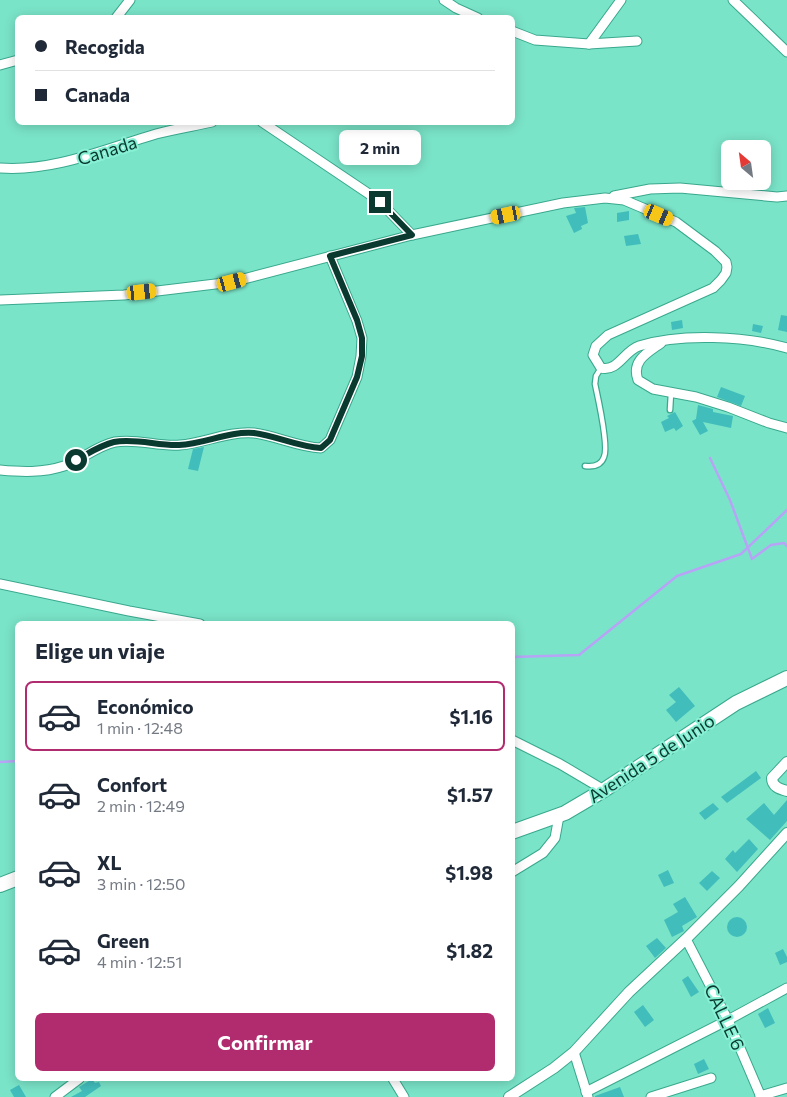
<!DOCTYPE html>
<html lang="es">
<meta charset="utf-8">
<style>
:root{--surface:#fff;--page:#f6f6f7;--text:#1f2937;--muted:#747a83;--line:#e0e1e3;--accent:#b12b6f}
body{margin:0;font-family:Commissioner,sans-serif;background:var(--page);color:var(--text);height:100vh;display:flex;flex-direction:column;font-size:19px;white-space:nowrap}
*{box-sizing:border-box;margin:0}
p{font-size:16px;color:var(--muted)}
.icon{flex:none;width:28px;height:28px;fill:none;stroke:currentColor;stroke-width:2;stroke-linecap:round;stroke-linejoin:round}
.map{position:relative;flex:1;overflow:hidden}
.panel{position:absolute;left:15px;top:621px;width:500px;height:460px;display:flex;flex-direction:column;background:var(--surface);border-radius:8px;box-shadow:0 2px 12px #0003}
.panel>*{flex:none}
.hud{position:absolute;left:15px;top:15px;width:500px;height:110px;border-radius:8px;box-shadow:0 2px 12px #0003;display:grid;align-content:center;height:110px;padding:0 20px;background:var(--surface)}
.needle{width:32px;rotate:331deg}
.fabs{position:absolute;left:721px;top:140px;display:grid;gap:10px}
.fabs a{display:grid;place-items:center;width:50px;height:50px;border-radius:8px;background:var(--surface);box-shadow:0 2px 12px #0003;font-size:25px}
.end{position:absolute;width:22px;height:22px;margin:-11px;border:6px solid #09392f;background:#fff;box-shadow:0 0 0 2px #fff}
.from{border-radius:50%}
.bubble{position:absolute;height:35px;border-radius:8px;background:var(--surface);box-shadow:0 2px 12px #0003;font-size:16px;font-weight:700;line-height:35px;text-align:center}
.car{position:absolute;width:15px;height:30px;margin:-15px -8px;border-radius:6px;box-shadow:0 0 4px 1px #0007;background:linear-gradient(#f5c518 24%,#345 0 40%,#f5c518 0 76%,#345 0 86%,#f5c518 0)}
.hud b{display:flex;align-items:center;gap:18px;height:48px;font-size:19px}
.hud b+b{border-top:1px solid var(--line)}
.hud i{width:12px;height:12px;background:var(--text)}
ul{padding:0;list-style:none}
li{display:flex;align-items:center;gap:15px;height:70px;margin:0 10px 8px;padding:0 10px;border:2px solid transparent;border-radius:8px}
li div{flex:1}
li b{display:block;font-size:19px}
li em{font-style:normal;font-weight:700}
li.current{border-color:var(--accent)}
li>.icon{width:45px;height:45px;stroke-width:1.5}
h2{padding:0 20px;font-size:22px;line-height:60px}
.cta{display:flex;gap:10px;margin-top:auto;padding:10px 20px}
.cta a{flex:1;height:58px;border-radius:8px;background:var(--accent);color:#fff;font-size:20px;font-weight:700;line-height:58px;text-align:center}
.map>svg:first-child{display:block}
</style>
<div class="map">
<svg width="787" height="1097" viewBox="0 0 787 1097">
<rect width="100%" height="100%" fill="#7ae4c8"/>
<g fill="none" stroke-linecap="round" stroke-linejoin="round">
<g stroke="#b7a4f6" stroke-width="2.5">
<polyline points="710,458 730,500 752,559 771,545 784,543 787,546"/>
<polyline points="512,657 579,655 677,576 741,554 787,510"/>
<polyline points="0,762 18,761"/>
</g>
</g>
<g fill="#41bdbc">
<polygon points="585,207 588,223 581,226 582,229 574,233 566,216 576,213 574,208"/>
<polygon points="629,211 629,220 617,222 617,213"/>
<polygon points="638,234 641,244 626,246 624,236"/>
<polygon points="781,315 787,316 787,332 778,330"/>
<polygon points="682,320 683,328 672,330 671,322"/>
<polygon points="753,324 763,326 761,333 752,331"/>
<polygon points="721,387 745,396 741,406 717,397"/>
<polygon points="698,405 713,409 713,412 733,416 731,428 703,422 708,431 700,435 692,421 696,419"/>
<polygon points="675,412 683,426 676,431 674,428 665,432 661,422 669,418 667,416"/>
<polygon points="204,447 198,471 188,469 193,449"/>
<polygon points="679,687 695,706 676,722 666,710 676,702 669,695"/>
<polygon points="756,771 761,778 727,803 721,797"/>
<polygon points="787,800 787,821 770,840 746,819 764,803 774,815"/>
<polygon points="713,803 719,809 705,820 699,813"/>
<polygon points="749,839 758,849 737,872 725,859 733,850 735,853"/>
<polygon points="668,870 674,883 664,887 658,875"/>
<polygon points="712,871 720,878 707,891 699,883"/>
<polygon points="685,897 697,917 682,926 684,931 672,937 664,920 678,912 673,904"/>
<circle cx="737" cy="927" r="10"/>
<polygon points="657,938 666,948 655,958 646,946"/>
<polygon points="783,949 787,957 787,962 780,965 775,953"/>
<polygon points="688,976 699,992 691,997 682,980"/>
<polygon points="643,1005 654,1020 645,1027 634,1012"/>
<polygon points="768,1008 775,1023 765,1028 758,1014"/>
<polygon points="704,1059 709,1069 698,1074 694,1064"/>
<polygon points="92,1079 95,1083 99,1082 101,1086 85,1097 71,1097 82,1091 79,1087"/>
<polygon points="19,1085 26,1097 14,1097 10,1090"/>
<polygon points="620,1087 624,1097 595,1097 595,1096"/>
</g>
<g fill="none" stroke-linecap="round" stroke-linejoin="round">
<g stroke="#39a88e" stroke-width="7">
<g id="service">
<polyline points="670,410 671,393"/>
<path d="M585,466C593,467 601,466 604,457C609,446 598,398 595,384L596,376L601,368"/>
</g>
</g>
<g stroke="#39a88e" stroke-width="11">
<g id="minor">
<polyline points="444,0 456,8 478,18"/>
<polyline points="733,0 787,52"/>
<polyline points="116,18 130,0"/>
<polyline points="512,31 535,40 589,44 637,41"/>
<polyline points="589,44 621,0"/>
<polyline points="0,65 18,60"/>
<polyline points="262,122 369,194 380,202 412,235"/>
<path d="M0,168C54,172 105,149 156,134C175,129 194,126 212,122"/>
<polyline points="614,196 650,189 680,188 777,197 787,196"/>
<path d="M0,300L124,295L232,282L412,235L563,203L605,198L624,200L676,222L715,251L726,262L727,267L726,273L721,280L713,288L608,335L596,346L593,355L601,368C618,372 624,351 639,346C681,333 745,336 787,348"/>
<path d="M661,343C647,353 631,361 638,380L653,389L696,397L728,407L769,423L787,428"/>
<path d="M0,470C21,472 43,473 64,466C82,460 96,446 115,442C137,438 158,447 180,445C205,443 228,431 254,433C277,436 298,447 321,448L330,440L357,377L361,356L362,338L357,321L330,256"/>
<polyline points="0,584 129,611 200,624"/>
<polyline points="512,740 560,764 604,790"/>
<polyline points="512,872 543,853 555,838 559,816"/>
<polyline points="686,939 728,1020 761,1097"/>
<polyline points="574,1052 588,1097"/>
<polyline points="393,1079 404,1097"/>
<polyline points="586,1092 728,1020 787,988"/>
<polyline points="760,1096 787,1088"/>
<polyline points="55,1097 79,1079"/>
<polyline points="651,1097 711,1078"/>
</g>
</g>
<g stroke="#39a88e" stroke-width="12">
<g id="tertiary">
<path d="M787,762L772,778C772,787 780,789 787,791"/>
<polyline points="509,1097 554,1068 574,1052 629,992 686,939 739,886 787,833"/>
</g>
</g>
<g stroke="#39a88e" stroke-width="16">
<g id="primary">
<polyline points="512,832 565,813 604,790 736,703 787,678"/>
<polyline points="0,885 18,878"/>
</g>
</g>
<use href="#service" stroke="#fff" stroke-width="4.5"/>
<use href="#minor" stroke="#fff" stroke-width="9"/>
<use href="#tertiary" stroke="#fff" stroke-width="10"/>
<use href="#primary" stroke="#fff" stroke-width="14"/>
</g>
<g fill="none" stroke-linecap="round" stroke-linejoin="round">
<path stroke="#09392f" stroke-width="6" d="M76,460C89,453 101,445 114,442C136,438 158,446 179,445C205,444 228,431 254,433C277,436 298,447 321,448L330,440L357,377L362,356V338L357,320L330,256L412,235L380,202"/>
</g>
<g text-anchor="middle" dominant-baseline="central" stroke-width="4" stroke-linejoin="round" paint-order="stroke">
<g font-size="18" fill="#09392f" stroke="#88f1d5">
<text transform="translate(107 150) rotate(-17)">Canada</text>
<text transform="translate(651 758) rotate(-33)">Avenida 5 de Junio</text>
<text transform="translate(725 1017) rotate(65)">CALLE 6</text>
</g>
</g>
</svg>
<div class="fabs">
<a><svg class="needle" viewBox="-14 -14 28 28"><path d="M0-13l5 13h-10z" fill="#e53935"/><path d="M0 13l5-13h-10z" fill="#747a83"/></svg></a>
</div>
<i class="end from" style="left:76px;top:460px"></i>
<i class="end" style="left:380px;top:202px"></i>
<div class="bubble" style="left:339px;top:130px;width:82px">2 min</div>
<i class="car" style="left:506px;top:215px;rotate:258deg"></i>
<i class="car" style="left:659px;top:215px;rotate:113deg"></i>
<i class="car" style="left:232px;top:282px;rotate:75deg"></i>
<i class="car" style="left:142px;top:292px;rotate:84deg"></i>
<div class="hud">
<b><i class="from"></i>Recogida</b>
<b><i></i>Canada</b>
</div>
<section class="panel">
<h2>Elige un viaje</h2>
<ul>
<li class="current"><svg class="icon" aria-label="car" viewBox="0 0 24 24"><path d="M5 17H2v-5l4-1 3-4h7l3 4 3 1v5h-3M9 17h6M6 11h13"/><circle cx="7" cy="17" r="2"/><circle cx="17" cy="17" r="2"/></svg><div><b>Económico</b><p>1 min · 12:48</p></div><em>$1.16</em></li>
<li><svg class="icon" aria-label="car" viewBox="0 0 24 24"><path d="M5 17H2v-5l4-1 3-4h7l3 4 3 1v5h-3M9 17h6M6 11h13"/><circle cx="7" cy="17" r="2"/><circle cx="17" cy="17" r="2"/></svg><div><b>Confort</b><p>2 min · 12:49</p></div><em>$1.57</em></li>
<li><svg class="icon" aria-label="car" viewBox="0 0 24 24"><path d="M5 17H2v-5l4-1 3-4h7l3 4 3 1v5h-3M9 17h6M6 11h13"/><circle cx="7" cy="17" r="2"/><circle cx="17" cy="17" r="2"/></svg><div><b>XL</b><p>3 min · 12:50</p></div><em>$1.98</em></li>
<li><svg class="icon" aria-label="car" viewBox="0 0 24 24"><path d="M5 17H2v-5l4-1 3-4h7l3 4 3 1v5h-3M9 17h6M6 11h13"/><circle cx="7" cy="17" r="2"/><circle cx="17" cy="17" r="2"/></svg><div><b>Green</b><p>4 min · 12:51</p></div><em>$1.82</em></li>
</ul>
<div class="cta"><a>Confirmar</a></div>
</section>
</div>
